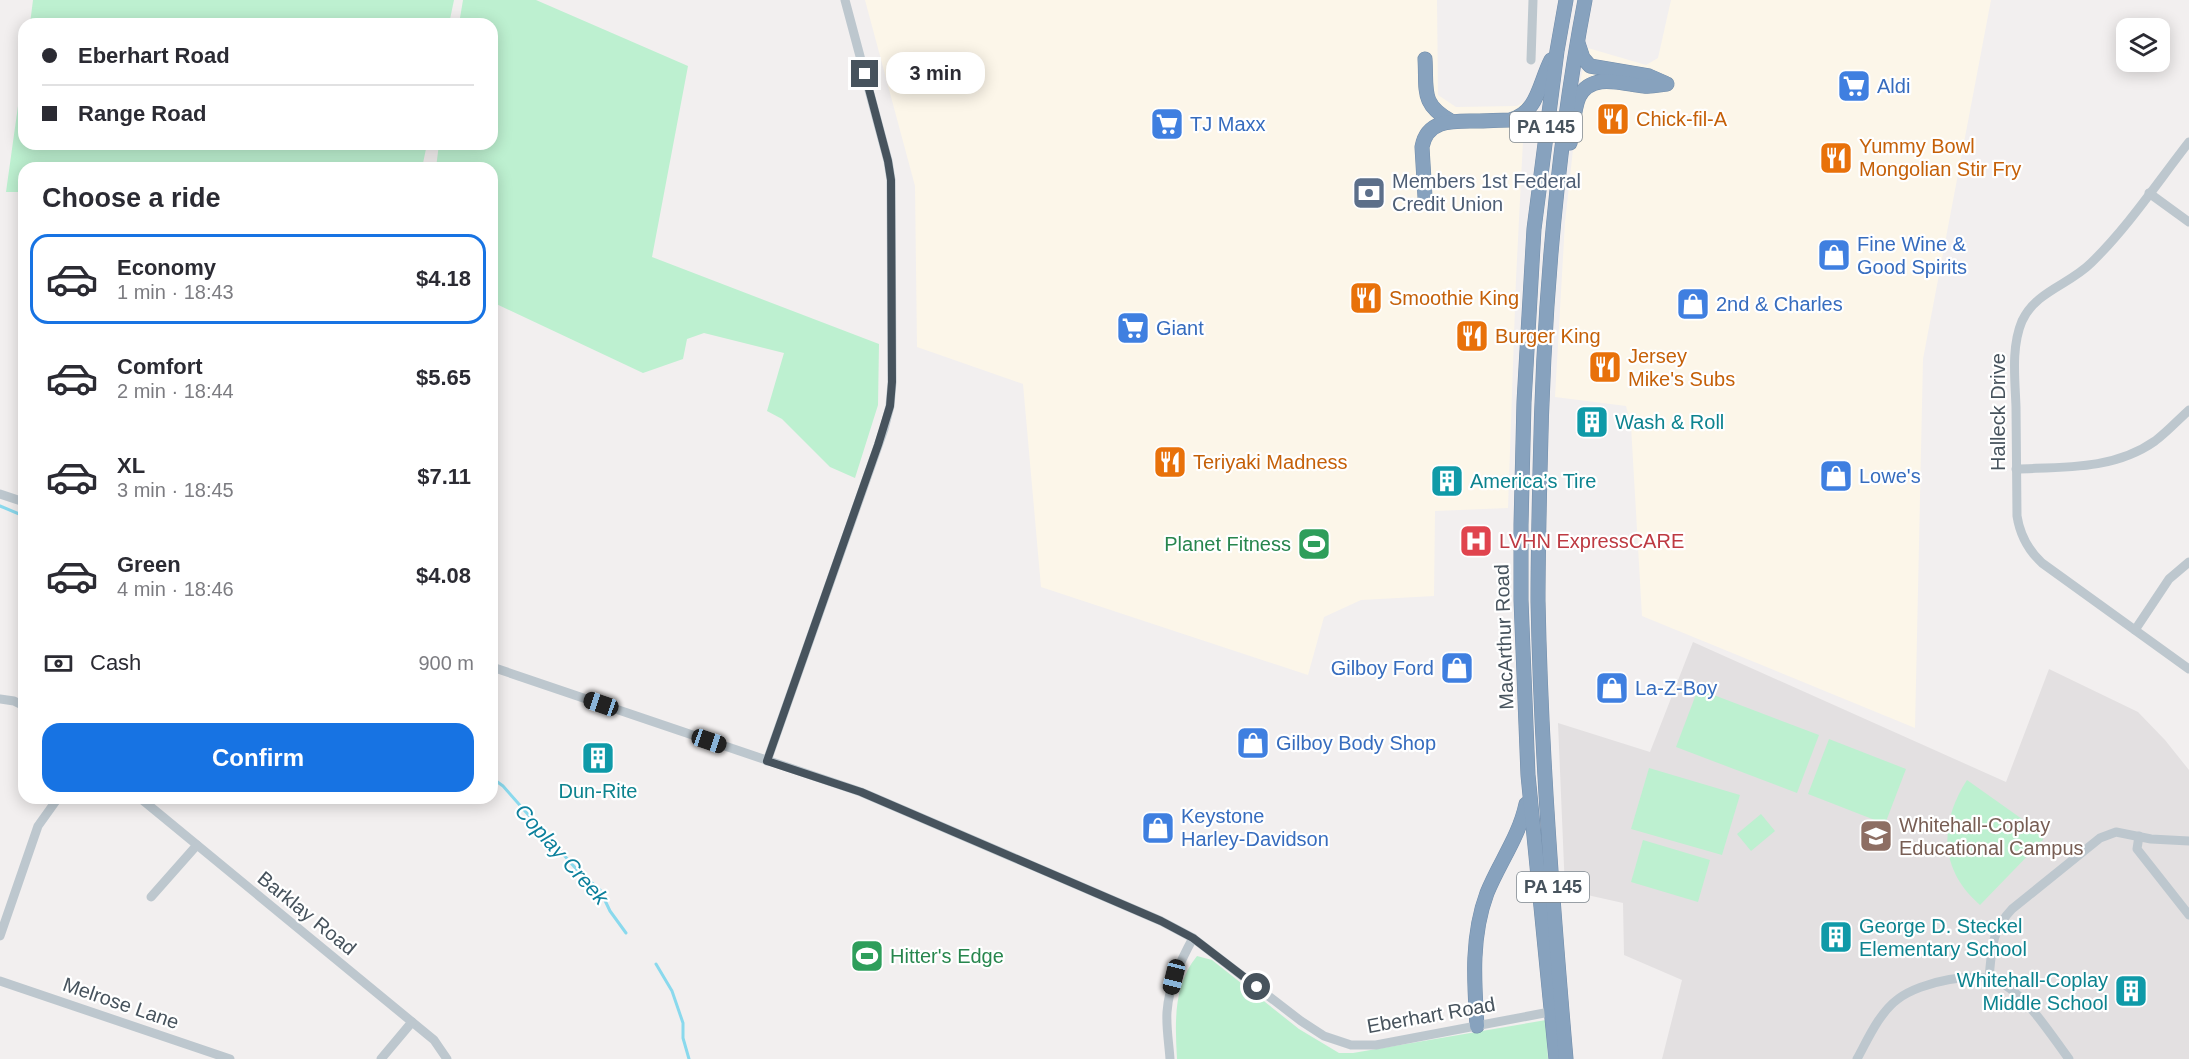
<!DOCTYPE html>
<meta charset="utf-8">
<style>
:root{--surface:#fff;--page:#f7f7f7;--text:#2b2b33;--muted:#7c7c81;--line:#e1e1e2;--accent:#1773e3}
body{margin:0;font-family:Helvetica,sans-serif;background:var(--page);color:var(--text);height:100vh;display:flex;flex-direction:column;font-size:22px;white-space:nowrap}
*{box-sizing:border-box;margin:0}
p{font-size:20px;color:var(--muted)}
.icon{flex:none;width:33px;height:33px;fill:none;stroke:currentColor;stroke-width:2;stroke-linecap:round;stroke-linejoin:round}
.map{position:relative;flex:1;overflow:hidden}
.details{position:absolute;left:18px;top:162px;width:480px;height:642px;display:flex;flex-direction:column;background:var(--surface);border-radius:18px;box-shadow:0 3px 15px #0003}
.details>*{flex:none}
.banner{position:absolute;left:18px;top:18px;width:480px;height:132px;border-radius:18px;box-shadow:0 3px 15px #0003;display:grid;align-content:center;height:132px;padding:0 24px;background:var(--surface)}
.controls{position:absolute;left:2116px;top:18px;display:grid;gap:12px}
.controls a{display:grid;place-items:center;width:54px;height:54px;border-radius:12px;background:var(--surface);box-shadow:0 3px 15px #0003;font-size:30px}
.end{position:absolute;width:27px;height:27px;margin:-14px;border:8px solid #47535d;background:#fff;box-shadow:0 0 0 3px #fff}
.from{border-radius:50%}
.bubble{position:absolute;height:42px;border-radius:18px;background:var(--surface);box-shadow:0 3px 15px #0003;font-size:20px;font-weight:600;line-height:42px;text-align:center}
.car{position:absolute;width:18px;height:36px;margin:-18px -9px;border-radius:8px;box-shadow:0 0 4px 2px #0007;background:linear-gradient(#222 24%,#8ab4d8 0 40%,#222 0 76%,#8ab4d8 0 86%,#222 0)}
.banner b{display:flex;align-items:center;gap:21px;height:57px;font-size:22px}
.banner b+b{border-top:2px solid var(--line)}
.banner i{width:15px;height:15px;background:var(--text)}
ul{padding:0;list-style:none}
li{display:flex;align-items:center;gap:18px;height:90px;margin:0 12px 9px;padding:0 12px;border:3px solid transparent;border-radius:18px}
li div{flex:1}
li b{display:block;font-size:22px}
li em{font-style:normal;font-weight:600}
li.on{border-color:var(--accent)}
li>.icon{width:54px;height:54px;stroke-width:1.5}
h2{padding:0 24px;font-size:27px;line-height:72px}
.pay{display:flex;align-items:center;gap:15px;height:66px;padding:0 24px;font-size:22px}
.pay p{margin-inline-start:auto}
.action{display:flex;gap:12px;margin-top:auto;padding:12px 24px}
.action a{flex:1;height:69px;border-radius:18px;background:var(--accent);color:#fff;font-size:24px;font-weight:600;line-height:69px;text-align:center}
.map>svg:first-child{display:block}
</style>
<div class="map">
<svg width="2189" height="1059" viewBox="0 0 2189 1059">
<rect width="100%" height="100%" fill="#f2efef"/>
<g fill="#fcf6e9">
<polygon points="865,0 1437,0 1438,95 1456,107 1517,106 1525,101 1516,279 1508,508 1435,511 1434,596 1361,600 1324,617 1308,675 1041,587 1023,384 917,347 915,186"/>
<polygon points="1671,0 1991,0 1923,359 1915,728 1642,616 1631,426 1626,406 1555,397 1565,222 1581,77 1588,48 1646,65 1658,58"/>
</g>
<polygon fill="#e3e0e1" points="1693,642 2006,782 2049,669 2138,712 2165,740 2189,770 2189,1059 1662,1059 1682,980 1624,955 1623,903 1565,890 1558,723 1650,752"/>
<g fill="#bdf0d0">
<polygon points="33,0 454,0 449,24 30,24"/>
<polygon points="463,0 536,0 688,66 652,257 879,344 878,405 855,478 830,467 782,419 767,411 784,353 704,333 687,339 683,359 643,373 492,302 492,168 436,168 439,144 492,144 492,24 459,24"/>
<polygon points="24,63 24,144 427,144 422,168 24,168 24,192 6,192"/>
<polygon points="1698,689 1819,735 1797,793 1676,747"/>
<polygon points="1829,739 1906,769 1885,824 1808,794"/>
<polygon points="1649,768 1740,795 1722,855 1631,829"/>
<path d="M1967,780L2043,834V840L1980,905C1939,870 1939,823 1967,780Z"/>
<polygon points="1761,814 1775,831 1751,851 1737,834"/>
<polygon points="1643,840 1710,860 1698,902 1631,882"/>
<path d="M1197,956L1212,960L1299,1029L1339,1053H1353L1546,1020L1548,1059H1177C1175,1023 1173,985 1197,956Z"/>
</g>
<g fill="none" stroke-linecap="round" stroke-linejoin="round">
<g stroke="#8ad9ed" stroke-width="3">
<polyline points="0,506 24,516"/>
<polyline points="492,778 503,786 578,871 600,890 610,911 626,933"/>
<polyline points="656,964 672,991 683,1023 683,1038 689,1059"/>
</g>
<g stroke="#728daa" stroke-width="15">
<g id="highway">
<polyline points="1578,43 1583,58 1590,66 1649,76 1665,83"/>
<path d="M1425,59C1427,90 1420,104 1451,121"/>
<path d="M1570,143C1574,128 1573,111 1579,97C1591,72 1623,84 1644,86C1651,87 1659,85 1667,84"/>
<path d="M1425,197L1422,147C1427,119 1453,121 1476,121C1487,121 1499,120 1510,120C1538,113 1539,83 1551,60"/>
<path d="M1477,1026C1474,980 1471,936 1487,893C1499,863 1519,837 1526,804"/>
<polyline points="1556,1059 1528,775 1521,600 1521,525 1524,402 1534,229 1557,51 1566,0"/>
<path d="M1566,1059C1553,907 1541,754 1538,601C1538,558 1539,515 1540,472C1543,314 1555,156 1585,0"/>
</g>
</g>
<g stroke="#bdc7ce" stroke-width="9">
<polyline points="1531,60 1533,0"/>
<path d="M2189,142C2157,183 2128,227 2091,263C2069,285 2036,291 2022,321C2011,347 2015,379 2016,407C2016,443 2017,480 2017,516C2020,535 2028,550 2042,563L2189,669"/>
<polyline points="2149,193 2189,222"/>
<path d="M2016,469C2064,467 2114,470 2155,441C2167,432 2178,420 2189,410"/>
<polyline points="0,494 24,502"/>
<polyline points="2135,630 2169,579 2189,562"/>
<polyline points="492,667 861,792 1161,921 1193,938 1301,1021 1324,1036 1351,1045 1376,1045 1555,1011"/>
<polyline points="0,699 14,701 24,706"/>
<polyline points="767,761 884,429 890,406 892,382 891,180 888,161 845,0"/>
<polyline points="140,798 434,1040 447,1059"/>
<polyline points="2139,836 2137,849 2189,915"/>
<polyline points="151,897 197,845"/>
<polyline points="0,936 38,826 58,798"/>
<path d="M1989,978C1992,949 1991,931 2012,909L2100,838L2116,832L2151,839L2189,841"/>
<polyline points="0,981 230,1059"/>
<polyline points="381,1059 412,1022"/>
<path d="M1170,1059C1169,1044 1166,1027 1167,1012C1169,985 1180,962 1193,938"/>
<path d="M1857,1059C1868,1039 1879,1013 1898,999C1920,982 1978,969 2003,984C2029,999 2051,1035 2069,1059"/>
</g>
<use href="#highway" stroke="#87a2be" stroke-width="14"/>
</g>
<g fill="none" stroke-linecap="round" stroke-linejoin="round">
<polyline stroke="#47535d" stroke-width="8" points="865,74 888,161 891,180 892,382 890,406 878,445 767,761 861,792 1161,921 1193,938 1257,987"/>
</g>
<defs>
<g id="supermarket-square" transform="scale(1.725)"><rect x="-9" y="-9" width="18" height="18" rx="4" fill="#3f7fe0" stroke="#fff"/><path d="M-6-5.5h2.5l.6 2H6L4.5 2H-2.5L-4.4-4H-6ZM-1.5 3.2a1.3 1.3 0 1 0 .1 0ZM3 3.2a1.3 1.3 0 1 0 .1 0Z" fill="#fff"/></g>
<g id="restaurant-square" transform="scale(1.725)"><rect x="-9" y="-9" width="18" height="18" rx="4" fill="#e8710a" stroke="#fff"/><path d="M-5-6h1v4h1v-4h1v4h1v-4h1v5L-1.5 .5V6h-2V.5L-5-1ZM5-6V6H3V1.5H1.5Q1.5-4 5-6Z" fill="#fff"/></g>
<g id="bank-square" transform="scale(1.725)"><rect x="-9" y="-9" width="18" height="18" rx="4" fill="#5c6f8a" stroke="#fff"/><path d="M-6-4H6V4H-6ZM0-2.3a2.3 2.3 0 1 0 0 4.6a2.3 2.3 0 1 0 0-4.6Z" fill="#fff"/></g>
<g id="shop-square" transform="scale(1.725)"><rect x="-9" y="-9" width="18" height="18" rx="4" fill="#3f7fe0" stroke="#fff"/><path d="M-5-2.5h2.3a2.7 3.5 0 0 1 5.4 0H5L5.5 6h-11ZM-1.5-2.5h3a1.5 2.3 0 0 0-3 0Z" fill="#fff"/></g>
<g id="building-square" transform="scale(1.725)"><rect x="-9" y="-9" width="18" height="18" rx="4" fill="#0f9aa8" stroke="#fff"/><path d="M-4-6H4V6H1V3H-1V6H-4ZM-2.5-4.3h1.7v1.8h-1.7ZM.8-4.3h1.7v1.8H.8ZM-2.5-1h1.7V.8h-1.7ZM.8-1h1.7V.8H.8Z" fill="#fff"/></g>
<g id="hospital-square" transform="scale(1.725)"><rect x="-9" y="-9" width="18" height="18" rx="4" fill="#e0444e" stroke="#fff"/><path d="M-5-5h3v3.5h4V-5h3V5h-3V1.5h-4V5h-3Z" fill="#fff"/></g>
<g id="stadium-square" transform="scale(1.725)"><rect x="-9" y="-9" width="18" height="18" rx="4" fill="#2e9e5b" stroke="#fff"/><path d="M0-5a6.5 5 0 1 0 0 10a6.5 5 0 1 0 0-10ZM-3.5-1.8h7v3.6h-7Z" fill="#fff"/></g>
<g id="school-square" transform="scale(1.725)"><rect x="-9" y="-9" width="18" height="18" rx="4" fill="#8d6e63" stroke="#fff"/><path d="M0-5L7-2L0 1L-7-2ZM-4 1L0 2.5L4 1V4Q0 6-4 4Z" fill="#fff"/></g>
</defs>
<g fill-rule="evenodd">
<use href="#supermarket-square" x="1854" y="86"/>
<use href="#restaurant-square" x="1613" y="119"/>
<use href="#supermarket-square" x="1167" y="124"/>
<use href="#restaurant-square" x="1836" y="158"/>
<use href="#bank-square" x="1369" y="193"/>
<use href="#shop-square" x="1834" y="255"/>
<use href="#restaurant-square" x="1366" y="298"/>
<use href="#shop-square" x="1693" y="304"/>
<use href="#supermarket-square" x="1133" y="328"/>
<use href="#restaurant-square" x="1472" y="336"/>
<use href="#restaurant-square" x="1605" y="367"/>
<use href="#building-square" x="1592" y="422"/>
<use href="#restaurant-square" x="1170" y="462"/>
<use href="#shop-square" x="1836" y="476"/>
<use href="#building-square" x="1447" y="481"/>
<use href="#hospital-square" x="1476" y="541"/>
<use href="#stadium-square" x="1314" y="544"/>
<use href="#shop-square" x="1457" y="668"/>
<use href="#shop-square" x="1612" y="688"/>
<use href="#shop-square" x="1253" y="743"/>
<use href="#building-square" x="598" y="758"/>
<use href="#shop-square" x="1158" y="828"/>
<use href="#school-square" x="1876" y="836"/>
<use href="#building-square" x="1836" y="937"/>
<use href="#stadium-square" x="867" y="956"/>
<use href="#building-square" x="2131" y="991"/>
</g>
<g text-anchor="middle" dominant-baseline="central" stroke-width="4.5" stroke-linejoin="round" paint-order="stroke">
<g fill="#fff" stroke="#7e878e" stroke-width="1.5">
<rect x="1510" y="112" width="72" height="30" rx="4.5"/>
<rect x="1517" y="872" width="72" height="30" rx="4.5"/>
</g>
<g font-size="18" font-weight="bold" fill="#47535d">
<text x="1546" y="127">PA 145</text>
<text x="1553" y="887">PA 145</text>
</g>
<g font-size="20" fill="#366cbe" stroke="#fff" text-anchor="start">
<text x="1877" y="86">Aldi</text>
<text x="1190" y="124">TJ Maxx</text>
<text x="1857" y="244">Fine Wine &amp;<tspan x="1857" dy="23">Good Spirits</tspan></text>
<text x="1716" y="304">2nd &amp; Charles</text>
<text x="1156" y="328">Giant</text>
<text x="1859" y="476">Lowe's</text>
<text x="1434" y="668" text-anchor="end">Gilboy Ford</text>
<text x="1635" y="688">La-Z-Boy</text>
<text x="1276" y="743">Gilboy Body Shop</text>
<text x="1181" y="816">Keystone<tspan x="1181" dy="23">Harley-Davidson</tspan></text>
</g>
<g font-size="20" fill="#c56008" stroke="#fff" text-anchor="start">
<text x="1636" y="119">Chick-fil-A</text>
<text x="1859" y="146">Yummy Bowl<tspan x="1859" dy="23">Mongolian Stir Fry</tspan></text>
<text x="1389" y="298">Smoothie King</text>
<text x="1495" y="336">Burger King</text>
<text x="1628" y="356">Jersey<tspan x="1628" dy="23">Mike's Subs</tspan></text>
<text x="1193" y="462">Teriyaki Madness</text>
</g>
<g font-size="20" fill="#4e5e75" stroke="#fff" text-anchor="start">
<text x="1392" y="181">Members 1st Federal<tspan x="1392" dy="23">Credit Union</tspan></text>
</g>
<g font-size="20" fill="#47535d" stroke="#fff">
<text transform="translate(1998 412) rotate(-90)">Halleck Drive</text>
<text transform="translate(1504 637) rotate(-92)">MacArthur Road</text>
<text transform="translate(307 913) rotate(39)">Barklay Road</text>
<text transform="translate(121 1003) rotate(19)">Melrose Lane</text>
<text transform="translate(1431 1015) rotate(-10)">Eberhart Road</text>
</g>
<g font-size="20" fill="#0d838f" stroke="#fff" text-anchor="start">
<text x="1615" y="422">Wash &amp; Roll</text>
<text x="1470" y="481">America’s Tire</text>
<text x="598" y="791" text-anchor="middle">Dun-Rite</text>
<text x="1859" y="926">George D. Steckel<tspan x="1859" dy="23">Elementary School</tspan></text>
<text x="2108" y="980" text-anchor="end">Whitehall-Coplay<tspan x="2108" dy="23">Middle School</tspan></text>
</g>
<g font-size="20" fill="#be3a42" stroke="#fff" text-anchor="start">
<text x="1499" y="541">LVHN ExpressCARE</text>
</g>
<g font-size="20" fill="#27864d" stroke="#fff" text-anchor="end">
<text x="1291" y="544">Planet Fitness</text>
<text x="890" y="956" text-anchor="start">Hitter's Edge</text>
</g>
<g font-size="20" fill="#785e54" stroke="#fff" text-anchor="start">
<text x="1899" y="825">Whitehall-Coplay<tspan x="1899" dy="23">Educational Campus</tspan></text>
</g>
<g font-size="21" font-style="italic" fill="#0c809c" stroke="#fff">
<text transform="translate(562 854) rotate(48)">Coplay Creek</text>
</g>
</g>
</svg>
<div class="controls">
<a><svg class="icon" aria-label="layers" viewBox="0 0 24 24"><path d="M12 4l9 5-9 5-9-5zM3 14l9 5 9-5"/></svg></a>
</div>
<i class="end from" style="left:1257px;top:987px"></i>
<i class="end" style="left:865px;top:74px"></i>
<div class="bubble" style="left:886px;top:52px;width:99px">3 min</div>
<i class="car" style="left:601px;top:704px;rotate:289deg"></i>
<i class="car" style="left:709px;top:741px;rotate:109deg"></i>
<i class="car" style="left:1174px;top:977px;rotate:194deg"></i>
<div class="banner">
<b><i class="from"></i>Eberhart Road</b>
<b><i></i>Range Road</b>
</div>
<section class="details">
<h2>Choose a ride</h2>
<ul>
<li class="on"><svg class="icon" aria-label="car" viewBox="0 0 24 24"><path d="M5 17H2v-5l4-1 3-4h7l3 4 3 1v5h-3M9 17h6M6 11h13"/><circle cx="7" cy="17" r="2"/><circle cx="17" cy="17" r="2"/></svg><div><b>Economy</b><p>1 min · 18:43</p></div><em>$4.18</em></li>
<li><svg class="icon" aria-label="car" viewBox="0 0 24 24"><path d="M5 17H2v-5l4-1 3-4h7l3 4 3 1v5h-3M9 17h6M6 11h13"/><circle cx="7" cy="17" r="2"/><circle cx="17" cy="17" r="2"/></svg><div><b>Comfort</b><p>2 min · 18:44</p></div><em>$5.65</em></li>
<li><svg class="icon" aria-label="car" viewBox="0 0 24 24"><path d="M5 17H2v-5l4-1 3-4h7l3 4 3 1v5h-3M9 17h6M6 11h13"/><circle cx="7" cy="17" r="2"/><circle cx="17" cy="17" r="2"/></svg><div><b>XL</b><p>3 min · 18:45</p></div><em>$7.11</em></li>
<li><svg class="icon" aria-label="car" viewBox="0 0 24 24"><path d="M5 17H2v-5l4-1 3-4h7l3 4 3 1v5h-3M9 17h6M6 11h13"/><circle cx="7" cy="17" r="2"/><circle cx="17" cy="17" r="2"/></svg><div><b>Green</b><p>4 min · 18:46</p></div><em>$4.08</em></li>
</ul>
<div class="pay"><svg class="icon" aria-label="cash" viewBox="0 0 24 24"><path d="M3 7h18v10H3z"/><circle cx="12" cy="12" r="2"/></svg>Cash<p>900 m</p></div>
<div class="action"><a>Confirm</a></div>
</section>
</div>
